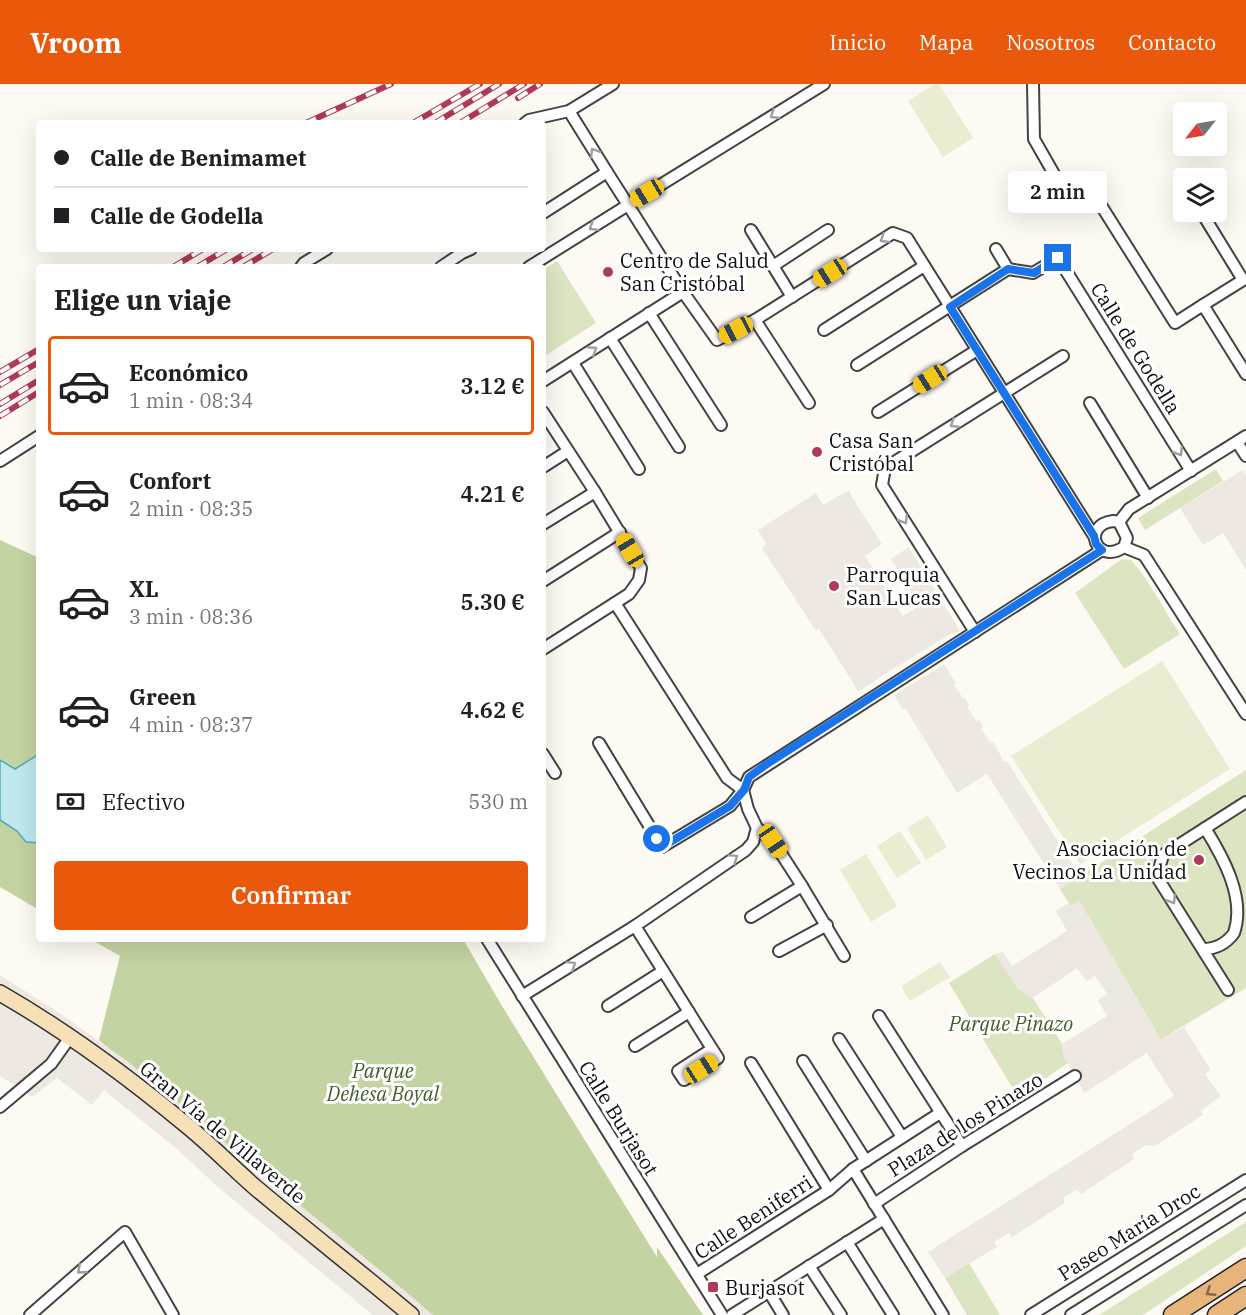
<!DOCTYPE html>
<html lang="es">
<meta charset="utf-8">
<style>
:root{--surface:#fff;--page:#f2f2f2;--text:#202124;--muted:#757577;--line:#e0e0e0;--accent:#ea580c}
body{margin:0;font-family:"IBM Plex Serif",serif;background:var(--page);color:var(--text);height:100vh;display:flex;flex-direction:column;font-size:22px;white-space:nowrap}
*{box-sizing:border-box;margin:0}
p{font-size:20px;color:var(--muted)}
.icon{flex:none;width:33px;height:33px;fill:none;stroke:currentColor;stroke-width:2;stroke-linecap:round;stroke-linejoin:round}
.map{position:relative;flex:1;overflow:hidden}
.sheet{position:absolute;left:36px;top:180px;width:510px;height:678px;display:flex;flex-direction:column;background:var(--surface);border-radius:6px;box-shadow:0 6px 24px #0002}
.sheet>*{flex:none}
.guide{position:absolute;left:36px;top:36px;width:510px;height:132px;border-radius:6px;box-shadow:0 6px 24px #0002;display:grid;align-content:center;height:132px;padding:0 18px;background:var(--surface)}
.needle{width:39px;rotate:239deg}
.buttons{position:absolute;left:1173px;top:18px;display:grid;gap:12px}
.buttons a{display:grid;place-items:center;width:54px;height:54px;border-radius:6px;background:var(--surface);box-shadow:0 6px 24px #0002;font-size:30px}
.end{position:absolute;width:27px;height:27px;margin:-14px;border:8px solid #1a73e8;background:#fff;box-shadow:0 0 0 3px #fff}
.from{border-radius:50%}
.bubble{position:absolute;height:42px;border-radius:6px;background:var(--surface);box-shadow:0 6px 24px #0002;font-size:20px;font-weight:600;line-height:42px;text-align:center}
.car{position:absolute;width:18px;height:36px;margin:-18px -9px;border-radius:8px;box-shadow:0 0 4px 2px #0007;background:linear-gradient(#f5c518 24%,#345 0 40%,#f5c518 0 76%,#345 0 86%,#f5c518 0)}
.guide b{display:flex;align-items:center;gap:21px;height:57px;font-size:22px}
.guide b+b{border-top:2px solid var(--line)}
.guide i{width:15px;height:15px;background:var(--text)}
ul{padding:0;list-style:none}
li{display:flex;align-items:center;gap:18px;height:99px;margin:0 12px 9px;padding:0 6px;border:3px solid transparent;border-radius:6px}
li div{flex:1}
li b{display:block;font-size:22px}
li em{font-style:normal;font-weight:600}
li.active{border-color:var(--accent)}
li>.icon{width:54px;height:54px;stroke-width:1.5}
h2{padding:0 18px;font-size:27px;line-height:72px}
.pay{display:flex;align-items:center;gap:15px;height:66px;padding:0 18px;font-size:22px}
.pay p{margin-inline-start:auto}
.primary-button{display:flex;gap:12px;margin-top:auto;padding:12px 18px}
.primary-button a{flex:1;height:69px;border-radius:6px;background:var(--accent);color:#fff;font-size:24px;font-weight:600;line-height:69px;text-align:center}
header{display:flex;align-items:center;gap:36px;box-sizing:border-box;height:84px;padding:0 30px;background:var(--accent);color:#fff}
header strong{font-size:28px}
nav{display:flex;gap:33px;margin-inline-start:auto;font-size:21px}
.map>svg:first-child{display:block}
</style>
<header>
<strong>Vroom</strong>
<nav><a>Inicio</a><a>Mapa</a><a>Nosotros</a><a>Contacto</a></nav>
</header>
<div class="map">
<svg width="1246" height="1231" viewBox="0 0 1246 1231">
<rect width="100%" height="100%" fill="#fdfaf4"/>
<g fill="#dce5c1">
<polygon points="557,177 596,239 543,273 543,186"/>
<polygon points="1216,385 1223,397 1145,446 1138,434"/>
<path d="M1122,475L1131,476C1151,498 1163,525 1180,550L1124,585L1075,509Z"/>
<polygon points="1246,686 1246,904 1160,956 1153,942 1079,817 1071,822 1060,805"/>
<polygon points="995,870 1018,905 1033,914 1062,960 1063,970 1068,979 1018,1013 949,899"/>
<polygon points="1246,1138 1246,1162 1143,1231 1099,1231"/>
<polygon points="969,1179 1000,1231 967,1231 945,1194"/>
</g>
<g fill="#c4d3a2">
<polygon points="0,456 39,474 39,826 0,803"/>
<polygon points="90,855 463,855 502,922 657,1173 657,1163 703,1231 416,1231 99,956 120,872"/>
</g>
<g fill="#eaedd2">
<polygon points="935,0 939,0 973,54 943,73 908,17"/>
<polygon points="1162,577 1230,685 1080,780 1011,672"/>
<polygon points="928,731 947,763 926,776 907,744"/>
<polygon points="900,747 921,779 897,794 877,762"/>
<polygon points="866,770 897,822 871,838 840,786"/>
<polygon points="940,878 950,893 910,917 901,902"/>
</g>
<g fill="#eee8e2">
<polygon points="1243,386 1246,391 1246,486 1223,449 1203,461 1180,424"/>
<polygon points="849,406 852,413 882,460 865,472 903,532 920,521 891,475 909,463 960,547 951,550 888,588 858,608 852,597 819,545 816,547 762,464 766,460 758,446 816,409 823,421"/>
<polygon points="944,580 956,599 954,601 963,614 965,614 969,621 967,623 976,637 979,636 983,643 981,644 990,659 993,658 995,661 1004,678 1007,677 1080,792 1060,805 987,690 957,709 906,625 903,626 894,611"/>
<polygon points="1079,816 1153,942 1160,956 1185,942 1185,945 1211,986 1205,990 1221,1012 1201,1027 1203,1031 1155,1062 1146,1061 1132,1070 1134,1075 1081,1110 1077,1105 1063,1114 1065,1119 1012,1153 1009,1149 994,1158 997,1163 945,1194 928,1168 1174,1012 1147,969 1084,1009 1063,970 1062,960 1107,932 1098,916 1107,910 1095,892 1086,897 1077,884 1033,914 1018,905 995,870 1003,868 1012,882 1028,872 1067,847 1056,827 1069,819 1071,822"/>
<polygon points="0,891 58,928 127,977 211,1045 242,1074 386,1191 433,1231 373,1231 219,1104 178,1066 104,1006 92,1021 57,994 32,1013 0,992"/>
</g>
<polygon fill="#bfe8ef" stroke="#4faabd" stroke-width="1.5" points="39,670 39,759 26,758 17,747 0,736 0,676 15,685"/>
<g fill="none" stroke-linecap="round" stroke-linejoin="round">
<g stroke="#434343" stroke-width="14">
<g id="street">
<polyline points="824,0 628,121 683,208 717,256 755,236 893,149 907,154 1094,452"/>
<polyline points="1033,0 1034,55 1058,97"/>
<polyline points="525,39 529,36 569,27 613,0"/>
<polyline points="1092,107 1175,239 1203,221 1246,290"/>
<polyline points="543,129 607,88 569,27"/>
<polyline points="751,146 792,213"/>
<polyline points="996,165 1008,185"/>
<polyline points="773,182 828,146"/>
<polyline points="301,183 304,179 327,165"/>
<polyline points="441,183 462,169 471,165"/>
<polyline points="529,183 628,121 607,88"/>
<polyline points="1203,221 1243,196 1205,134"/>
<polyline points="649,229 721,341"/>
<polyline points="755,236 809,319"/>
<polyline points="824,246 924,182"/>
<polyline points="610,254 679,363"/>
<polyline points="573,279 639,385"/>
<polyline points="857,281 1008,185 1033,189 1058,174 1191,387"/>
<polyline points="543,297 683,208"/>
<polyline points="1090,319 1148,414"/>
<polyline points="543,328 595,408 641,484 639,496 629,510 543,565"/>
<polyline points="878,328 977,266"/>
<polyline points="1237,358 1246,372"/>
<polyline points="0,377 39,352"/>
<polyline points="543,383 568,367"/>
<path d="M1113,437L1119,438L1127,454L1124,463C1096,482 1081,441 1113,437Z"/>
<polyline points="1119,438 1129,425 1246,352"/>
<polyline points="543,440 595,408"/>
<polyline points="1124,463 1144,471 1246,630"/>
<polyline points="543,497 620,448"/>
<polyline points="615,519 727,694 743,706"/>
<polyline points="975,548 882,401 885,384 1063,272"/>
<polyline points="599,659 662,763 730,722 743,706"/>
<polyline points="543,670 555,689"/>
<polyline points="751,833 802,802"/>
<polyline points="635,842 709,960 718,974 684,996 678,987 712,965"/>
<polyline points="487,855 722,1231"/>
<path d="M1203,865C1216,865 1226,860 1234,849C1246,814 1223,773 1205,744"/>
<polyline points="779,867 827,841"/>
<polyline points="844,872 802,802 773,757 757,744 748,725 743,706 749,693 1102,466"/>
<polyline points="1228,906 1157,793 1163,771 1246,718"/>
<polyline points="522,912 635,842 746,766 753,758 757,744"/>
<polyline points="608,922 663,887"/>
<polyline points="879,932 962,1062"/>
<polyline points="839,955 902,1053"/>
<polyline points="635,962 689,928"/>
<polyline points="803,977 866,1077"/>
<polyline points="751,979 829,1106"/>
<polyline points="0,1023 51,980 66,959"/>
<polyline points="853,1085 943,1231"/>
<polyline points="874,1120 962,1062 1075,992"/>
<polyline points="847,1158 893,1231"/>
<polyline points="809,1182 841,1231"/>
<polyline points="697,1190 829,1106 853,1085 940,1029"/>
<polyline points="769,1208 783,1231"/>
<polyline points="30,1231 125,1148 173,1231"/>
<polyline points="732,1231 884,1135"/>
<polyline points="1031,1231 1246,1096"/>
<polyline points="1071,1231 1246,1121"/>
</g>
</g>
<g stroke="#323232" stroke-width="18">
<path id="secondary" d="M0,909C66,947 127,992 185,1040C210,1060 232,1083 256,1104C307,1147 360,1188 411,1231"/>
</g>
<g stroke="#212121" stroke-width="21">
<g id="primary">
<polyline points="1173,1231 1246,1184"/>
<polyline points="1217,1231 1246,1212"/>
</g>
</g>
<use href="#street" stroke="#fff" stroke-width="10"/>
<use href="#secondary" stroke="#f5e0b8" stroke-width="15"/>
<use href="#primary" stroke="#e7b47b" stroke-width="18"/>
<g stroke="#af395a" stroke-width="6">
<g id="rail">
<polyline points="518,14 540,0"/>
<polyline points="306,39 391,0"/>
<polyline points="413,39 480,0"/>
<polyline points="435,39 499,0"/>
<polyline points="460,39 524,0"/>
<polyline points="173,183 203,165"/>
<polyline points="197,183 227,165"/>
<polyline points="223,183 253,165"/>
<polyline points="243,183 273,165"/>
<polyline points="0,288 39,265"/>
<polyline points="0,301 39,278"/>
<polyline points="0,320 39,296"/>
<polyline points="0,332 39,308"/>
</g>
</g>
<use href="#rail" stroke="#fff" stroke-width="4" stroke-dasharray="11" stroke-linecap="butt"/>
</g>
<defs><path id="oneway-chevron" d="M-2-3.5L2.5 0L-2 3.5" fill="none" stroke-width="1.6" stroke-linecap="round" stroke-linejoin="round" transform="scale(1.5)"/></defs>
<g stroke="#9f9f9f">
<use href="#oneway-chevron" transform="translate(774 31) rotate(148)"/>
<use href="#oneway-chevron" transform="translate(594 68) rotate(-122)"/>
<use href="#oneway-chevron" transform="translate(593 143) rotate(148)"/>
<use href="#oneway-chevron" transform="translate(884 155) rotate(148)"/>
<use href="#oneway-chevron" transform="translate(593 266) rotate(-33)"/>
<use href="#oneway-chevron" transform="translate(954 340) rotate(148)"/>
<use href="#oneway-chevron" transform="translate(1179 368) rotate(58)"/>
<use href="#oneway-chevron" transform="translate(904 436) rotate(58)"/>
<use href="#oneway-chevron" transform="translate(734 774) rotate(-34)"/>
<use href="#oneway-chevron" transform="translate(1172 816) rotate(58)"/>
<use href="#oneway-chevron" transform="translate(572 881) rotate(-32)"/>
<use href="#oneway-chevron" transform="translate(81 1186) rotate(139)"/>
</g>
<use stroke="#866a4b" href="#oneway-chevron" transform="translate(1210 1208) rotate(147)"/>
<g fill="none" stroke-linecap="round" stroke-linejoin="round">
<polyline stroke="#1a73e8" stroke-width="8" points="657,755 662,763 730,722 744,706 749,693 767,680 1102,466 1096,460 1094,452 950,223 1008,185 1034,189 1058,174"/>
</g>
<g fill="#af395a" stroke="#fff" stroke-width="2">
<circle cx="608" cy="188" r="6"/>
<circle cx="817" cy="368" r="6"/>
<circle cx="834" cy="502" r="6"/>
<circle cx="1199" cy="776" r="6"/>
<rect x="707" y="1197" width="12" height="12" rx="3"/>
</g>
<g text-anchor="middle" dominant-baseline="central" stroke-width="6" stroke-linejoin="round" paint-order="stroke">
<g font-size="20" fill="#101010" stroke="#fff" text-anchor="start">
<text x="620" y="176">Centro de Salud<tspan x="620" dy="23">San Cristóbal</tspan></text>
<text x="829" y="356">Casa San<tspan x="829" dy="23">Cristóbal</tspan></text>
<text x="846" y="490">Parroquia<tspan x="846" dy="23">San Lucas</tspan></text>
<text x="1187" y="764" text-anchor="end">Asociación de<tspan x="1187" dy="23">Vecinos La Unidad</tspan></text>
<text x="725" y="1203">Burjasot</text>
</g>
<g font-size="20" fill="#101010" stroke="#fff">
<text transform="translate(1136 264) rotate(58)">Calle de Godella</text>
<text transform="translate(619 1034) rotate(58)">Calle Burjasot</text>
<text transform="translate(965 1040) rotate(-32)">Plaza de los Pinazo</text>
<text transform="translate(223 1048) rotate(40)">Gran Vía de Villaverde</text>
<text transform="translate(753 1133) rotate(-33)">Calle Beniferri</text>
<text transform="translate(1129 1148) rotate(-32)">Paseo María Droc</text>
</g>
<g font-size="20" font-style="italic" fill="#406028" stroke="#fff">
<text x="1011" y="939">Parque Pinazo</text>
<text x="383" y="986">Parque<tspan x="383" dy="23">Dehesa Boyal</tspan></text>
</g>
</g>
</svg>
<div class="buttons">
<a><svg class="needle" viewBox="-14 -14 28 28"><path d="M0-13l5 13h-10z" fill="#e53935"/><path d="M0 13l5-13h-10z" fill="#757577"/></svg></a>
<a><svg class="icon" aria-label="layers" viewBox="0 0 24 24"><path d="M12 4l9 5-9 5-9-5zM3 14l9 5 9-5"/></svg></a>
</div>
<i class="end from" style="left:657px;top:755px"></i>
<i class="end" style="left:1058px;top:174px"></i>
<div class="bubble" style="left:1008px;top:87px;width:99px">2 min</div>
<i class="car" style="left:647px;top:109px;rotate:239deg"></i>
<i class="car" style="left:830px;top:189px;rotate:238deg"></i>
<i class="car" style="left:736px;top:246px;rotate:242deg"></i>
<i class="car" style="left:930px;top:295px;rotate:238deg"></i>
<i class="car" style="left:630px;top:466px;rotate:329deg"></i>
<i class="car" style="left:773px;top:757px;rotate:146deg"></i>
<i class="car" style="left:701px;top:985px;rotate:58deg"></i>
<div class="guide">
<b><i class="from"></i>Calle de Benimamet</b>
<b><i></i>Calle de Godella</b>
</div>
<section class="sheet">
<h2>Elige un viaje</h2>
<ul>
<li class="active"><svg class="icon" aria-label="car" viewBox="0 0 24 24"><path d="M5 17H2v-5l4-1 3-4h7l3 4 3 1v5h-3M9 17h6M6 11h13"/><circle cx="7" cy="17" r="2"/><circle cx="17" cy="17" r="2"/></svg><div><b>Económico</b><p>1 min · 08:34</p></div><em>3.12 €</em></li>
<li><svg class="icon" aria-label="car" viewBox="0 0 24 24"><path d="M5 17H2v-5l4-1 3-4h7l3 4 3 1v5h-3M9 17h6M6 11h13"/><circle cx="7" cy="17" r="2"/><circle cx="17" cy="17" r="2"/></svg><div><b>Confort</b><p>2 min · 08:35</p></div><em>4.21 €</em></li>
<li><svg class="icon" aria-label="car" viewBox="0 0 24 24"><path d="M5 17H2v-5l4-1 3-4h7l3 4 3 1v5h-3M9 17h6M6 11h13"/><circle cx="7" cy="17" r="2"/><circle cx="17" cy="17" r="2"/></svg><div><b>XL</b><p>3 min · 08:36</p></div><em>5.30 €</em></li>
<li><svg class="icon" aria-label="car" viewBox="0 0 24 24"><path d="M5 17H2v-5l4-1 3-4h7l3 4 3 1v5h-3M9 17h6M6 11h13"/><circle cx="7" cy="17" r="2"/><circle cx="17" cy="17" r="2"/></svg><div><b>Green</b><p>4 min · 08:37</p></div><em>4.62 €</em></li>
</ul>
<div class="pay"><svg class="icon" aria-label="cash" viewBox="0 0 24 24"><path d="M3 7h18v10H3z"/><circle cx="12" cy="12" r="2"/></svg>Efectivo<p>530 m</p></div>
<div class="primary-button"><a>Confirmar</a></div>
</section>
</div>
